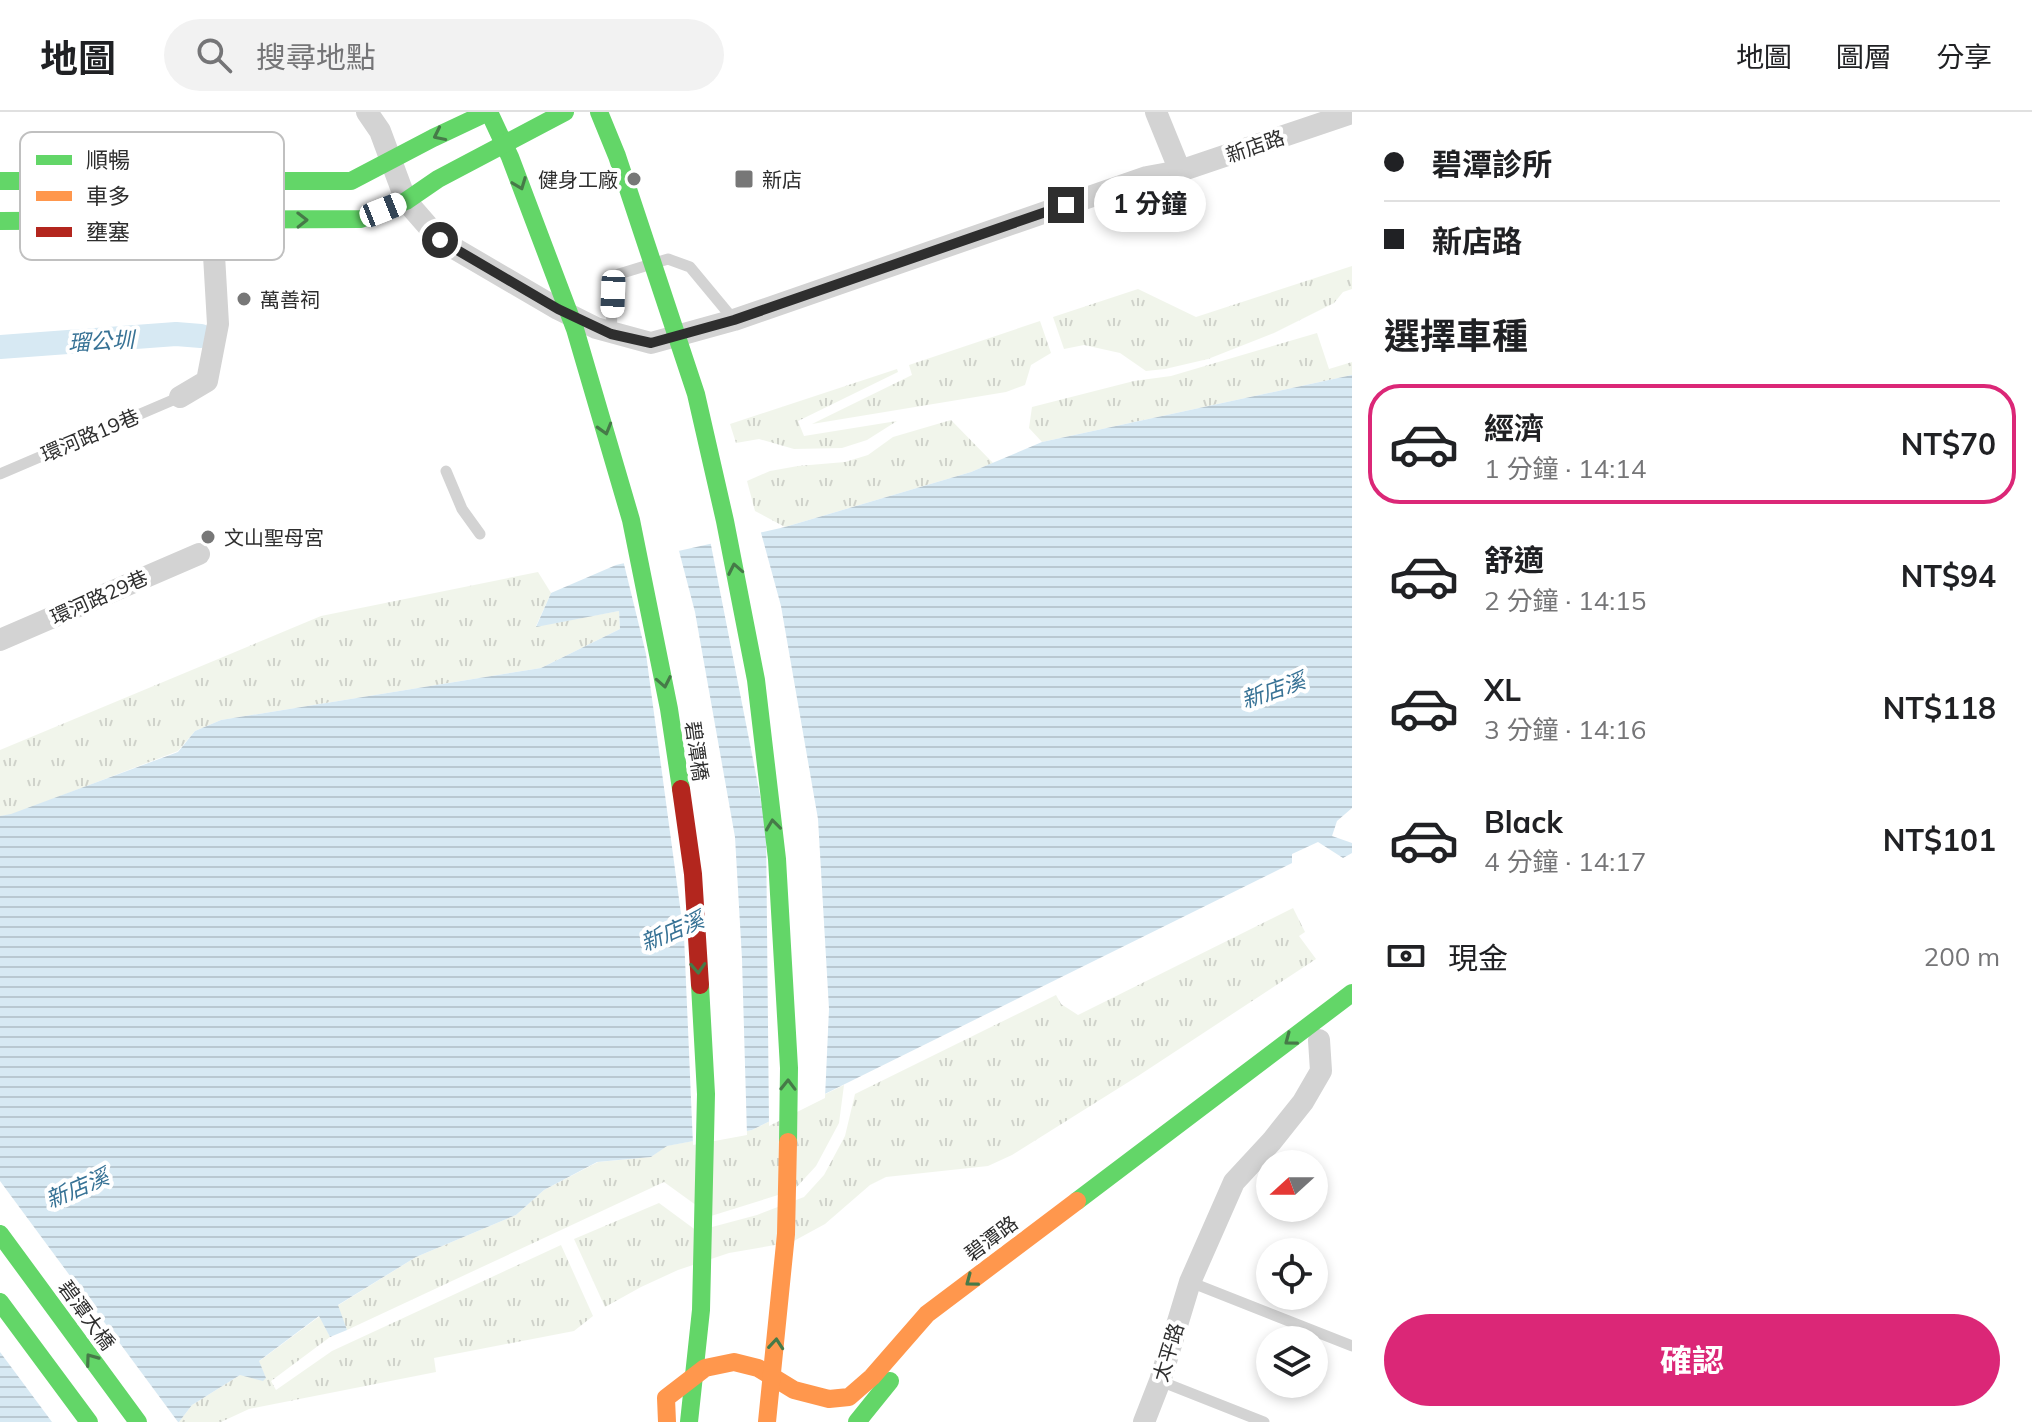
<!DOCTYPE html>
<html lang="zh-TW">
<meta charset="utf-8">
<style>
:root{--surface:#fff;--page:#f2f2f2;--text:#202124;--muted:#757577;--line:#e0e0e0;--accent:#db2777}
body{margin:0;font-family:Mulish,"Noto Sans TC",sans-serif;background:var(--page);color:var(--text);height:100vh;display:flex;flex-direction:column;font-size:30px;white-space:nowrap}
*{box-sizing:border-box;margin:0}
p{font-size:26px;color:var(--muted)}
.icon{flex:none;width:44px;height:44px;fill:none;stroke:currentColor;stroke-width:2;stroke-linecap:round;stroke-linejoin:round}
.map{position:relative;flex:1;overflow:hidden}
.details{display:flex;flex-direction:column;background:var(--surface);width:680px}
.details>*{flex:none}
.hud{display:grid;align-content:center;height:176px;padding:0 32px;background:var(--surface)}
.needle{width:52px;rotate:249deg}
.controls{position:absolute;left:1256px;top:1038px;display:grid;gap:16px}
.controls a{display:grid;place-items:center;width:72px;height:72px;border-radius:50%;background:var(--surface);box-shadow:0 4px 12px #0003;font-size:40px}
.end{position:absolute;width:36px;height:36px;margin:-18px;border:10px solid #2e2e2e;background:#fff;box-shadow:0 0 0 4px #fff}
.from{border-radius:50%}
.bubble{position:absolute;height:56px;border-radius:28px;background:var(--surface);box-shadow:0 4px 12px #0003;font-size:26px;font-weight:700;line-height:56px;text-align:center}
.car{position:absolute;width:24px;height:48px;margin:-24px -12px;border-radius:10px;box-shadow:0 0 6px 2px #0007;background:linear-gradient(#fff 24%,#345 0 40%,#fff 0 76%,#345 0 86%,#fff 0)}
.hud b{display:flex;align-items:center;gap:28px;height:76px;font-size:30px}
.hud b+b{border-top:2px solid var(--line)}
.hud i{width:20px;height:20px;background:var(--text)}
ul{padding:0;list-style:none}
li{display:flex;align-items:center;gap:24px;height:120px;margin:0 16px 12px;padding:0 16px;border:4px solid transparent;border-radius:32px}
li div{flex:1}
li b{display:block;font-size:30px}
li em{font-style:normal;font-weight:700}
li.active{border-color:var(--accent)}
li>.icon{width:72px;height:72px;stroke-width:1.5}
h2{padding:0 32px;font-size:36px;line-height:96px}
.pay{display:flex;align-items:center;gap:20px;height:88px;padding:0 32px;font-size:30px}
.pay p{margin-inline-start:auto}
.action{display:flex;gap:16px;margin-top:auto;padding:16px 32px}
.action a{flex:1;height:92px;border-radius:48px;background:var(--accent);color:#fff;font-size:32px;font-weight:700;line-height:92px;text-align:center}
header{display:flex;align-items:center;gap:48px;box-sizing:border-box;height:112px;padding:0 40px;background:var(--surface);border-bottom:2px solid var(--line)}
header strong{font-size:38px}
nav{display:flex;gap:44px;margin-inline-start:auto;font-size:28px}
.search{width:560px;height:72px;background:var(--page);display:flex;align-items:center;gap:20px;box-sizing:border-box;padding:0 28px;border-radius:44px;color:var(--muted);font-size:30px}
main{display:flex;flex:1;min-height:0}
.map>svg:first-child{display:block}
</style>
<header>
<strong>地圖</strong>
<div class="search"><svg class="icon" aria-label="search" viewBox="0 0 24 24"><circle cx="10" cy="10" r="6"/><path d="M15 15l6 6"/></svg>搜尋地點</div>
<nav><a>地圖</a><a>圖層</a><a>分享</a></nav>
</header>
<main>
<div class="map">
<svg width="1352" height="1310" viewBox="0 0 1352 1310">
<defs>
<pattern id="grass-tufts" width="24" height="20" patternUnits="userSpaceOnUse" patternTransform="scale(2)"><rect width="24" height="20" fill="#f1f5eb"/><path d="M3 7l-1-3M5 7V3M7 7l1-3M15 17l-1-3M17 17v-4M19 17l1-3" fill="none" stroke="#cfd2ca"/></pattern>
<pattern id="water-rules" width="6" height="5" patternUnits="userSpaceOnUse" patternTransform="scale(2)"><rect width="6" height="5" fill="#d7e9f3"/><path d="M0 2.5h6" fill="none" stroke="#b9c8d1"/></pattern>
</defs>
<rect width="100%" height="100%" fill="#fff"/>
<g fill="url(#grass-tufts)">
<polygon points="1352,154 1352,177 1343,180 1334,191 1274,221 1208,247 1165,257 1146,259 1120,241 1084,233 1064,237 1053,205 1138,177 1196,205"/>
<polygon points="1040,209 1051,241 1031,253 1025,273 1006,280 812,312 912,263 909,253"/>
<polygon points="1317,221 1329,257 1352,250 1352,263 1042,330 1029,316 1032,295 1134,269 1171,264"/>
<polygon points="897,257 898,260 798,309 804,324 897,309 867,328 842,336 794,337 759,327 736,331 730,312"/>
<polygon points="951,308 993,351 971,360 785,415 755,399 747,369 770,359 798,354 845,350 868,343 893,325"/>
<polygon points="538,460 551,481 536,514 619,499 620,517 541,556 221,608 195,619 178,639 11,703 0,704 0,638 321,504"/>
<polygon points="1293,796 1305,820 1299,824 1316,847 1138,964 1012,1043 988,1054 886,1065 870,1073 825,1112 792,1130 729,1141 678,1158 641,1175 605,1195 574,1127 659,1091 697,1119 757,1103 804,1085 824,1063 845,1024 855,982 1056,883 1061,892 1078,903"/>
<polygon points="844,973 839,1011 816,1054 794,1078 711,1104 664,1070 347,1218 337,1194 416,1145 516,1103 544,1078 598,1050 651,1045 666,1034 752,1018"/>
<polygon points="561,1133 593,1204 574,1219 434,1246 436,1260 249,1297 221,1310 179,1310 192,1293 240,1263 266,1266 258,1250 320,1204 330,1225 271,1269 276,1278 332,1239"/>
</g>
<polygon fill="url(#water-rules)" points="1352,263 1352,696 1337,709 1332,724 1352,731 1352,741 1343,746 1318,730 1292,742 1292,751 752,1018 667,1034 651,1045 597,1050 544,1078 516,1103 416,1145 338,1193 347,1218 330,1225 319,1204 259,1249 266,1266 263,1269 240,1263 192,1293 179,1310 0,1310 0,704 11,702 178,640 195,619 221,608 541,556 620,517 619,499 536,515 551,481 616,453 785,415 971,360 1042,330"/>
<g fill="#fff">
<polygon points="760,417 781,494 818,707 829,897 825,986 769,1014 766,714 710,428"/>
<polygon points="678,435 695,500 735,725 742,847 747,1023 693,1033 684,824 646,542 623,448"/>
<polygon points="0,1069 178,1310 52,1310 0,1240"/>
</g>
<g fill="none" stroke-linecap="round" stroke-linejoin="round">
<polyline stroke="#d7e9f3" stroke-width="24" points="0,235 176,222 201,224"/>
<g stroke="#d3d3d3" stroke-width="11">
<polyline points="611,221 613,182 619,162 668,147 690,155 734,208"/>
<polyline points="446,359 462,397 480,422"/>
<polyline points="0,362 180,285"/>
<polyline points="1190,1170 1352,1234"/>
<polyline points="1160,1269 1264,1310"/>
</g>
<g stroke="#d3d3d3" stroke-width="22">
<polyline points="367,0 380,19 406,89 440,128 558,197 596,216 651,231 734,208 1147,65 1180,59 1352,1"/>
<polyline points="1156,0 1180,59"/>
<polyline points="180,285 207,269 218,212 212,109"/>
<polyline points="0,528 199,442"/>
<polyline points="1144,1310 1160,1269 1190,1170 1234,1070 1272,1029 1303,990 1321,959 1319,928"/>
</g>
<g stroke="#63d668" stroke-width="18">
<polyline points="489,0 510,45 575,217 631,408 669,597 681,677"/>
<polyline points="599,0 617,44 696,282 725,409 756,568 777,747 789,956 788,1030"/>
<polyline points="0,69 351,69 433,26 488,0"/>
<polyline points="0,109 361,107 406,89 438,67 565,0"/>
<polyline points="1077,1089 1352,881"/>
<polyline points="0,1122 138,1310"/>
<polyline points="0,1190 89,1310"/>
<polyline points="689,1310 701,1198 706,982 700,873"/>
<polyline points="857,1310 890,1269"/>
</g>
<g stroke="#ff974d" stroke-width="18">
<polyline points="667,1310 666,1286 705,1256 734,1250 758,1256 794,1278 829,1287 849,1285 872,1265 927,1202 1077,1089"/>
<polyline points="767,1310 786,1122 788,1030"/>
</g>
<polyline stroke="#b3261e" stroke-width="18" points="681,677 693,762 700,873"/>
</g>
<defs><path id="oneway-chevron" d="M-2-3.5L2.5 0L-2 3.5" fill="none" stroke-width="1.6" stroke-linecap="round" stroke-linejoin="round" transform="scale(2)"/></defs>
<g stroke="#467a48">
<use href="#oneway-chevron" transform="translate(439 23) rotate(154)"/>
<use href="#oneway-chevron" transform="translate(520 72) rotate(69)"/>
<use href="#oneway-chevron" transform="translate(302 108) rotate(-1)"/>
<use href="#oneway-chevron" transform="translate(605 317) rotate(74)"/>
<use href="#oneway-chevron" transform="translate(735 457) rotate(-101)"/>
<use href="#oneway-chevron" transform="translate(664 570) rotate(79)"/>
<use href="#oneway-chevron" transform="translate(773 713) rotate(-97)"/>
<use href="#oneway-chevron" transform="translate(698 856) rotate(87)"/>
<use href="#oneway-chevron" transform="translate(1290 928) rotate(143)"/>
<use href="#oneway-chevron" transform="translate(788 973) rotate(-89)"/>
<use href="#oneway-chevron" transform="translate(971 1169) rotate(143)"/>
<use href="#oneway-chevron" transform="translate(776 1232) rotate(-85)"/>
<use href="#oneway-chevron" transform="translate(91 1247) rotate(-126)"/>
</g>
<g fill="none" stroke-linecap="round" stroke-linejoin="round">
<polyline stroke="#2e2e2e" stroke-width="10" points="440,128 558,197 611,222 651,231 734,208 1066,93"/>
</g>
<g fill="#777" stroke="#fff" stroke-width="3">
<circle cx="634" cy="67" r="8"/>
<rect x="734" y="57" width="20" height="20" rx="4"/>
<circle cx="244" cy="187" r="8"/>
<circle cx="208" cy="425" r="8"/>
</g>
<g text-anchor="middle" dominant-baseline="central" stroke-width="8" stroke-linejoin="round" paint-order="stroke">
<g font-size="20" fill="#2e2e2e" stroke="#fff">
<text transform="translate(1255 34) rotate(-19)">新店路</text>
<text transform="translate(90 323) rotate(-23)">環河路19巷</text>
<text transform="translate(99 485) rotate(-24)">環河路29巷</text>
<text transform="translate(697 639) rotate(82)">碧潭橋</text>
<text transform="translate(991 1126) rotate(-37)">碧潭路</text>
<text transform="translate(87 1203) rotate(54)">碧潭大橋</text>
<text transform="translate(1168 1240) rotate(-73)">太平路</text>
</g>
<g font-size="20" fill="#2e2e2e" stroke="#fff" text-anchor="start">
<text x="618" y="67" text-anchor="end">健身工廠</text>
<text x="762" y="67">新店</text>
<text x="260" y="187">萬善祠</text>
<text x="224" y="425">文山聖母宮</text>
</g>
<g font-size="22" font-style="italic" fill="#377295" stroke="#fff">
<text transform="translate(101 229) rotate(-3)">瑠公圳</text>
<text transform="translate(1273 578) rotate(-19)">新店溪</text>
<text transform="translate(672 819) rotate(-23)">新店溪</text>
<text transform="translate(77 1076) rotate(-23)">新店溪</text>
</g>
</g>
<rect x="20" y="20" width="264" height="128" rx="12" fill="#fff" stroke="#c0c0c0" stroke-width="2"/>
<rect x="36" y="43" width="36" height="10" fill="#63d668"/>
<rect x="36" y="79" width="36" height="10" fill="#ff974d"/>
<rect x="36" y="115" width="36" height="10" fill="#b3261e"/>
<g font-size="22" fill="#2e2e2e">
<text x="86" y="56">順暢</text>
<text x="86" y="92">車多</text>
<text x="86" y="128">壅塞</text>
</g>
</svg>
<div class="controls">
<a><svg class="needle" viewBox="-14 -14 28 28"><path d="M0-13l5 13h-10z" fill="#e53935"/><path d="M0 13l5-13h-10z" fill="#757577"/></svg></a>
<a><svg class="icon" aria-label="locate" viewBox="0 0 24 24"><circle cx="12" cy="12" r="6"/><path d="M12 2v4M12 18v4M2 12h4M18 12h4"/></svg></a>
<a><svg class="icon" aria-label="layers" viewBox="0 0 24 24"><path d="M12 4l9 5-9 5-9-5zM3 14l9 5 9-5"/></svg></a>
</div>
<i class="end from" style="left:440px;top:128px"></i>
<i class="end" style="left:1066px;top:93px"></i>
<div class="bubble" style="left:1094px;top:64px;width:112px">1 分鐘</div>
<i class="car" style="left:383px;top:98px;rotate:68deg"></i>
<i class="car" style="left:613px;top:182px;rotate:182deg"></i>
</div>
<section class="details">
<div class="hud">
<b><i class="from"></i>碧潭診所</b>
<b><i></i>新店路</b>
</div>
<h2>選擇車種</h2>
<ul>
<li class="active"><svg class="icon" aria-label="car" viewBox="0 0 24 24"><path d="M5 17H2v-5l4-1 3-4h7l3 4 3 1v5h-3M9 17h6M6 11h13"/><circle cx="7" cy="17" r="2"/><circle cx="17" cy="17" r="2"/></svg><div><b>經濟</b><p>1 分鐘 · 14:14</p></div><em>NT$70</em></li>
<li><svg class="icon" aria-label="car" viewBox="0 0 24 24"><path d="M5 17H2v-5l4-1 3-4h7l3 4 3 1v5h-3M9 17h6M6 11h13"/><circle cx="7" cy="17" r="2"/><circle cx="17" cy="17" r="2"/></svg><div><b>舒適</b><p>2 分鐘 · 14:15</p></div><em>NT$94</em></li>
<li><svg class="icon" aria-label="car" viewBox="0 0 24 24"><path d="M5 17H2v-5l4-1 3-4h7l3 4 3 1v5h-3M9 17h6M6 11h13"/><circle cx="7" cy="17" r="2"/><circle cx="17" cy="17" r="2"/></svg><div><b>XL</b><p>3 分鐘 · 14:16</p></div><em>NT$118</em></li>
<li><svg class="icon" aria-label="car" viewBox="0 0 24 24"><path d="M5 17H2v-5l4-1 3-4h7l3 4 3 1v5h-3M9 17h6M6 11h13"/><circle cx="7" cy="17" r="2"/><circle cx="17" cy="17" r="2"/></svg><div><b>Black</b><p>4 分鐘 · 14:17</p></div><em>NT$101</em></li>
</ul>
<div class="pay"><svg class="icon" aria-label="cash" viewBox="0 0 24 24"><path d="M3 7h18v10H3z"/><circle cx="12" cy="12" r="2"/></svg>現金<p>200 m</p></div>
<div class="action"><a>確認</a></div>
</section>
</main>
